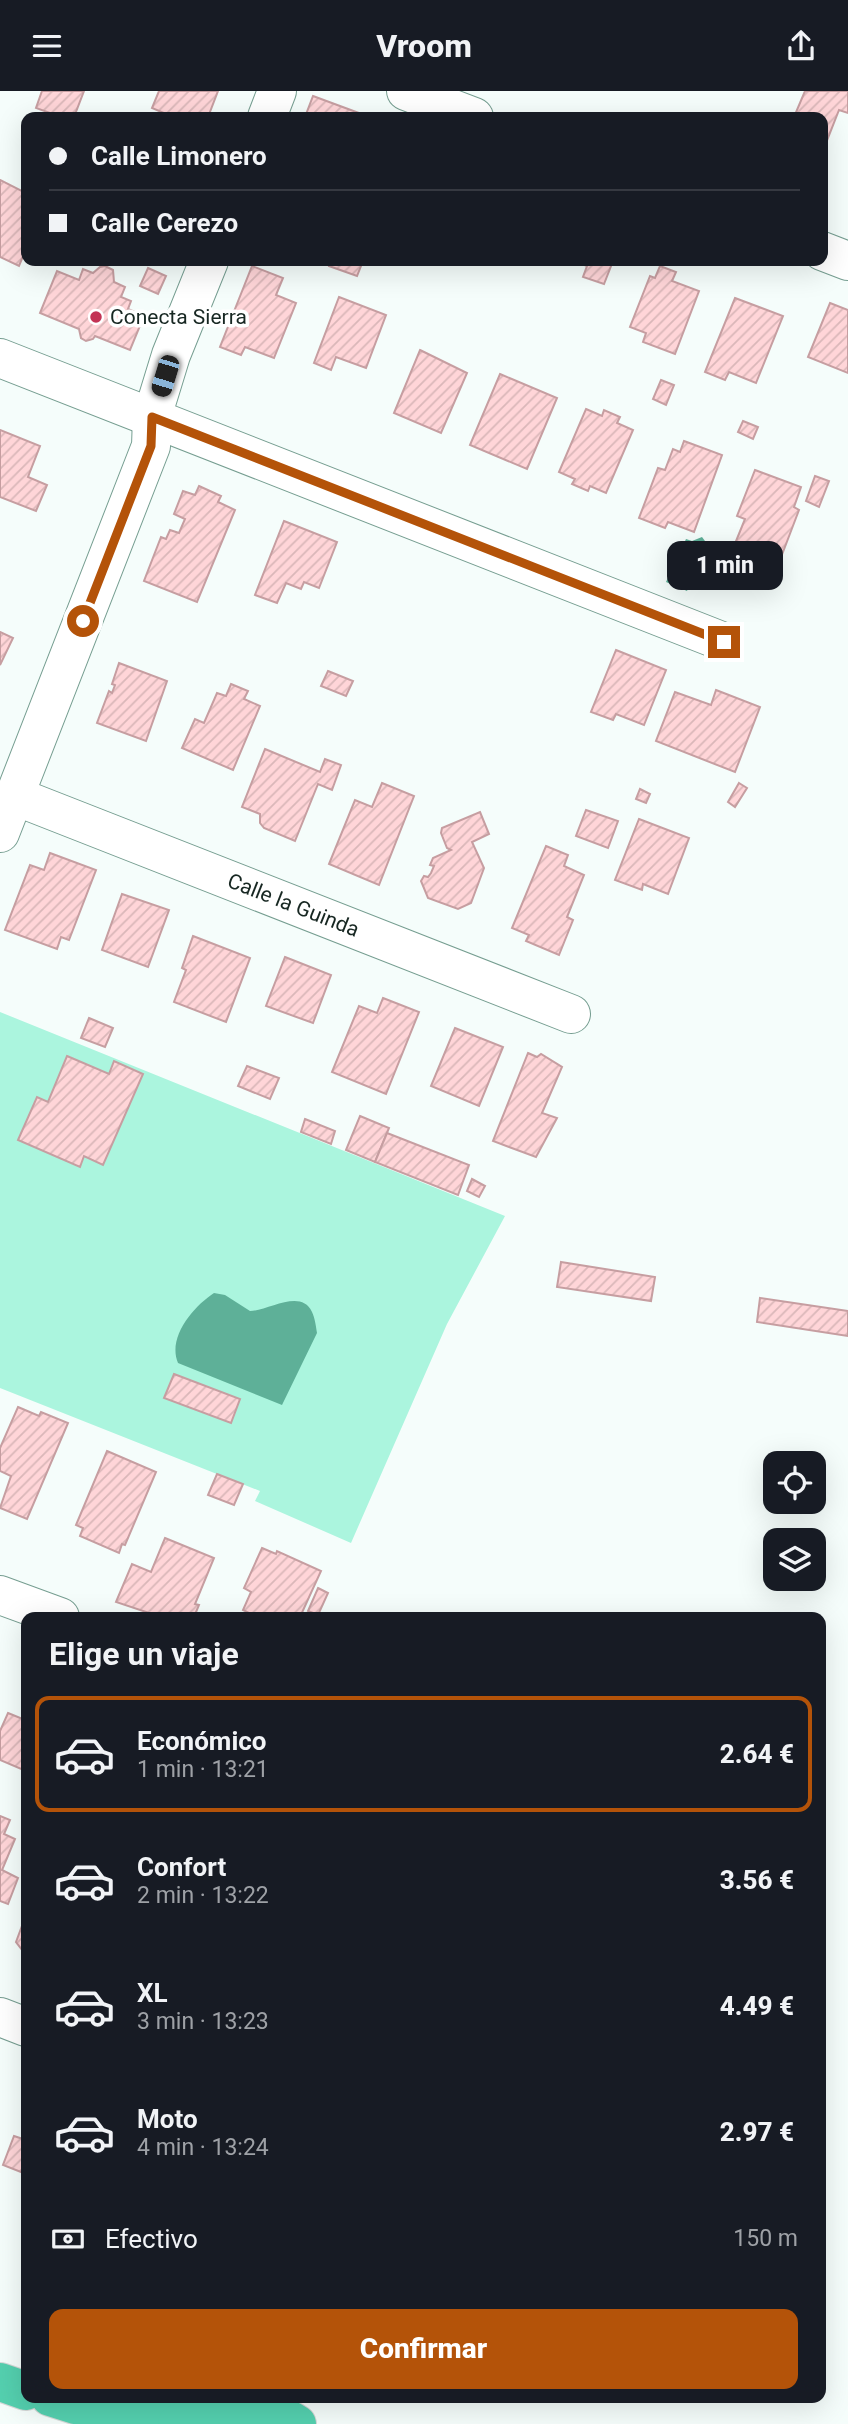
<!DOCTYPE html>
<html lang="es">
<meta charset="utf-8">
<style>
:root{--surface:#171b24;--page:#20242c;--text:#f1f3f6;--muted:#9ea1a6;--line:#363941;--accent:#b45309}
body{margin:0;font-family:Roboto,sans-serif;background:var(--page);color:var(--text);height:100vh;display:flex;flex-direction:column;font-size:26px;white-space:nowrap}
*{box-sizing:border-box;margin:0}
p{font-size:23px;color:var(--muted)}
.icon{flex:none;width:38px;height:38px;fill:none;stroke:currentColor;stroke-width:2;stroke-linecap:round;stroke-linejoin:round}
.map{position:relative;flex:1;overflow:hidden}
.panel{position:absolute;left:21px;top:1521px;width:805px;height:791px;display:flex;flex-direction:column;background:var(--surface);border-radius:14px;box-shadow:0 7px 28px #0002}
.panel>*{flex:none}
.top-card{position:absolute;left:21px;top:21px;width:807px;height:154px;border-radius:14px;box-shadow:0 7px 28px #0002;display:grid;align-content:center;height:154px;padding:0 28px;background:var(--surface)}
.tools{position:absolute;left:763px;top:1360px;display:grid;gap:14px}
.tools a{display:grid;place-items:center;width:63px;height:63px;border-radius:14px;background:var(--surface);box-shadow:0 7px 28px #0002;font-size:35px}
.end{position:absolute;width:32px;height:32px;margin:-16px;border:9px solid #b45309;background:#fff;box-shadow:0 0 0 4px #fff}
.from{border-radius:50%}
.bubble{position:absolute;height:49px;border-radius:14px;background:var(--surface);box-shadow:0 7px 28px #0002;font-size:23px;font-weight:800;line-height:49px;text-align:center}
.car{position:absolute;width:21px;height:42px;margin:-21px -10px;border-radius:9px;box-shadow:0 0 5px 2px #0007;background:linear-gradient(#222 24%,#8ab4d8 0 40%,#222 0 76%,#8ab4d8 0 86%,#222 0)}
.top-card b{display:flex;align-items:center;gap:24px;height:66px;font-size:26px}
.top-card b+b{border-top:2px solid var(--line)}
.top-card i{width:18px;height:18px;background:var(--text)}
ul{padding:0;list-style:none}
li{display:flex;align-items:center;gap:21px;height:116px;margin:0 14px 10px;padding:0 14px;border:4px solid transparent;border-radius:14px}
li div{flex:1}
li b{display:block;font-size:26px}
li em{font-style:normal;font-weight:800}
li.selected{border-color:var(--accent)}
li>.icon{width:63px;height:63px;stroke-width:1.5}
h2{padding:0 28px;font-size:32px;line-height:84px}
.pay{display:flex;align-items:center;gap:18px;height:77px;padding:0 28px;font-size:26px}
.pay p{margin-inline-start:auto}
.cta{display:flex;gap:14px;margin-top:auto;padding:14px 28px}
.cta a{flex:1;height:80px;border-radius:14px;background:var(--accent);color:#fff;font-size:28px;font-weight:800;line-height:80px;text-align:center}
header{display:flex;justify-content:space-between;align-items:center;height:91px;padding:0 28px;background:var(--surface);font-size:32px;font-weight:800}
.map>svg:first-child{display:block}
</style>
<header><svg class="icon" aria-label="menu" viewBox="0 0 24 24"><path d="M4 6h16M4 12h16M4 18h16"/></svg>Vroom<svg class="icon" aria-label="share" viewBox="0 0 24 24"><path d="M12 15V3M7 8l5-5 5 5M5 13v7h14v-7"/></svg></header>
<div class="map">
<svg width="848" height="2333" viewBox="0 0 848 2333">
<defs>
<pattern id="building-hatch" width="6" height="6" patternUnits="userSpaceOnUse" patternTransform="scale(1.75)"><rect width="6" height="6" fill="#ffd5d8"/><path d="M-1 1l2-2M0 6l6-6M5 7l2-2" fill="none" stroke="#dab7b9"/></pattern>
</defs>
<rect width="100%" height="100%" fill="#f5fdfb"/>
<polygon fill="#abf5de" points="0,921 505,1125 447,1233 351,1452 255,1410 260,1400 0,1297"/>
<g fill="#5eb098">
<polygon points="702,446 705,450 705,455 687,500 666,491 686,448 692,450"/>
<path d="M214,1202L225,1204L250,1220C268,1220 301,1197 312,1221C315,1227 316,1236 317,1242L282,1314L178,1272C167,1246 194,1215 214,1202Z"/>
</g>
<g fill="url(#building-hatch)" stroke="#c69ea1" stroke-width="2">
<polygon points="42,0 84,0 74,26 61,26 36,17"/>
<polygon points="159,0 218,0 208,26 173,26 152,17"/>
<polygon points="805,0 848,0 848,22 839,19 826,52 822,51 822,26 794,26"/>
<polygon points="313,5 367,25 367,26 305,26"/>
<polygon points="0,89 26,102 26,158 19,175 0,166"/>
<polygon points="330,170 363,170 357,185 329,175"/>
<polygon points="575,170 613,170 604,193 583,186 587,175"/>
<polygon points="105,175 113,179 114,191 125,196 121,206 131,210 128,218 144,225 130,259 95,245 93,248 86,250 81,247 79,238 40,222 57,180 79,189 83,178 93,182 100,176"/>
<polygon points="252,175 283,187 276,204 296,212 274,267 245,256 241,264 220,256"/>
<polygon points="660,175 676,181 672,190 699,200 675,263 643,251 646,242 630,236 650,185 655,187"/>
<polygon points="148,177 166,185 158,203 140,195"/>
<polygon points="339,206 386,224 366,277 336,266 331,279 314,272"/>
<polygon points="735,207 783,225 756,292 729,281 725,289 705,281"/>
<polygon points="830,212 848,219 848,282 808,266"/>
<polygon points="420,259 467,282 441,342 394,322"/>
<polygon points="500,283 557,307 527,378 470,354"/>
<polygon points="661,289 674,294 666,314 653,308"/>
<polygon points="586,318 602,325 604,319 620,326 617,332 633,339 606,402 590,395 588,400 572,393 575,388 559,381"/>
<polygon points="743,330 758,336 753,348 738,341"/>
<polygon points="0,339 40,355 28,386 47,394 36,420 0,406"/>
<polygon points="684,350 722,364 694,441 668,431 665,437 639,427 658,377 665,379 673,358 680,361"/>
<polygon points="755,379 801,396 794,416 799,419 775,482 730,465 745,428 737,425"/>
<polygon points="815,385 829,390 819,416 806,410"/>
<polygon points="199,395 221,405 218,411 235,419 197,511 144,490 161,446 166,448 170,439 179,442 185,428 174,423 183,400 195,404"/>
<polygon points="284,430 337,451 319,497 304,491 301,498 286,492 277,512 255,504"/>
<polygon points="0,541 13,547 0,574"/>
<polygon points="616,559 666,579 644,634 616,623 613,629 591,621"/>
<polygon points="119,572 167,590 146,650 97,632 109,600 112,602 115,594 112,593"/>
<polygon points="328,580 353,590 346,605 321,595"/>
<polygon points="231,593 248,600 244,608 260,615 233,679 182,657 195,628 204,632 217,602 226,605"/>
<polygon points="716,599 760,616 735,681 656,650 675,601 711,614"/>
<polygon points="265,658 320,681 325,668 341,674 332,699 318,693 295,750 264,737 260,732 260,723 242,716"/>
<polygon points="382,692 414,705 379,794 329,773 355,709 372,716"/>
<polygon points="739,692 747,697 735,716 728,711"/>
<polygon points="640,698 650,703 646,712 636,708"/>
<polygon points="586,719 618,730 608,757 576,745"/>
<polygon points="480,721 489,743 472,751 484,777 471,812 458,818 428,807 421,790 424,785 428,786 431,782 434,775 430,774 433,767 451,759 447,757 441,742 442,737"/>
<polygon points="639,728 689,747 668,803 643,793 642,799 615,789"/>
<polygon points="546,755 568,764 564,775 584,784 567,826 573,829 559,864 526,850 529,844 512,837"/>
<polygon points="50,762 96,779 69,849 61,846 57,858 5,839 30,774 44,779"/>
<polygon points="122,803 169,819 148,876 102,859"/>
<polygon points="193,845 250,867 226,931 174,911 186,879 182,877"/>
<polygon points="285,866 331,884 313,932 266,915"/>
<polygon points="383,907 419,921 386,1003 332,981 359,915 377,922"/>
<polygon points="89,927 113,937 105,956 81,947"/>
<polygon points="455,937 503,956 479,1015 431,995"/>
<polygon points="528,962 537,966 541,963 562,976 542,1022 557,1027 536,1066 493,1050"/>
<polygon points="67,965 109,983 114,970 143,983 103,1074 84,1065 80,1076 18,1049 37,1006 48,1011"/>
<polygon points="247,975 279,987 270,1008 238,995"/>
<polygon points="360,1025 389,1037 375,1071 346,1059"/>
<polygon points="305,1028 335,1040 331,1053 301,1041"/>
<polygon points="387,1042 469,1074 458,1104 375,1071"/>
<polygon points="472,1088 485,1095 479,1106 467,1100"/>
<polygon points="561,1171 655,1186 651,1210 557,1196"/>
<polygon points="760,1207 848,1220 848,1245 757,1231"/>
<polygon points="174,1283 240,1308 231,1332 164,1307"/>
<polygon points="18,1316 39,1325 41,1321 68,1332 27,1428 0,1417 11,1385 0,1380 0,1357"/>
<polygon points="107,1360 156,1381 125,1454 122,1453 119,1462 80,1445 83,1437 76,1434"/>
<polygon points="217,1383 243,1393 234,1414 208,1404"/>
<polygon points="165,1447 214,1467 195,1513 199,1514 194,1526 161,1526 116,1511 132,1473 151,1481"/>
<polygon points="262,1457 276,1463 277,1460 321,1480 300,1526 257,1526 243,1519 251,1501 244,1497"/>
<polygon points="318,1497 328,1502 318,1524 308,1520"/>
<polygon points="8,1622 25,1629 26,1626 26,1680 0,1669 0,1640"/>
<polygon points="0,1725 10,1729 4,1743 15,1748 2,1779 18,1787 8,1813 0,1810"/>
<polygon points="26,1824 26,1864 16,1851"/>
<polygon points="14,2045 26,2049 26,2083 3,2074"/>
</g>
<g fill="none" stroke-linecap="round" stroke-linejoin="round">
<g stroke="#769e91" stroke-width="40">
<g id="street">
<polyline points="406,0 474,26"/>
<polyline points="267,26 277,0"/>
<polyline points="822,160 848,170"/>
<polyline points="0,267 724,551"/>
<path id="s1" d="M15,705L571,923"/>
<polyline points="0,742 151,355 152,326 171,264 209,170"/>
<polyline points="0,1504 60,1526"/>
<polyline points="0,1926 26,1936"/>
</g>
</g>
<g stroke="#d5d8d7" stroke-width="40">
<g id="highway">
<polyline points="0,2291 26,2300"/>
<polyline points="50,2306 75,2314 180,2331"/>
<path d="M177,2333C212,2313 263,2310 297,2333"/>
</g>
</g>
<use href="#street" stroke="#fff" stroke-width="38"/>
<use href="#highway" stroke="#54d0af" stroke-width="38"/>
</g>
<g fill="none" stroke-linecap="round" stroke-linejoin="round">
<polyline stroke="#b45309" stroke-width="9" points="83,530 151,355 152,326 724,551"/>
</g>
<circle fill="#c33355" stroke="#fff" stroke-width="2.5" cx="96" cy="226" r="7"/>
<g text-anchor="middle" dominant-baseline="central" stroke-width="7" stroke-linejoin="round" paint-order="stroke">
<g font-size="21" fill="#172722" stroke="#fff" text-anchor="start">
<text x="110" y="226">Conecta Sierra</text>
</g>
<g font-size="21" fill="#172722" stroke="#fff">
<text stroke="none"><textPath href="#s1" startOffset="299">Calle la Guinda</textPath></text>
</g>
</g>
</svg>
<div class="tools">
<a><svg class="icon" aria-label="locate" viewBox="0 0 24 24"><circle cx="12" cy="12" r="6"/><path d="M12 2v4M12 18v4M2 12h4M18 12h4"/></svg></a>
<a><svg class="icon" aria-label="layers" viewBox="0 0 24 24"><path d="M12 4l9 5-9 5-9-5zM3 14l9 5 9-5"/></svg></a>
</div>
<i class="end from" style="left:83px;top:530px"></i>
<i class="end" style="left:724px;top:551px"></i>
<div class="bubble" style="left:667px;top:450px;width:116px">1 min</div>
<i class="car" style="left:165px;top:285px;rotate:197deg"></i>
<div class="top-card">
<b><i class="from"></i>Calle Limonero</b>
<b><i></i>Calle Cerezo</b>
</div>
<section class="panel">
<h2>Elige un viaje</h2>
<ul>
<li class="selected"><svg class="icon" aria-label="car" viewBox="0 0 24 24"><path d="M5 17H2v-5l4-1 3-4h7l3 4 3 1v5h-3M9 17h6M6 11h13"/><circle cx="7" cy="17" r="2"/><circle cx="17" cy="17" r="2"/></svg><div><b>Económico</b><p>1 min · 13:21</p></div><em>2.64 €</em></li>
<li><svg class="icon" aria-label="car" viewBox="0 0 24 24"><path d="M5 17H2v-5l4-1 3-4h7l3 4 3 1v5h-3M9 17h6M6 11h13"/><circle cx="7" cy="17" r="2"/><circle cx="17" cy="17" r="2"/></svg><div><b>Confort</b><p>2 min · 13:22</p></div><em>3.56 €</em></li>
<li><svg class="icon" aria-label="car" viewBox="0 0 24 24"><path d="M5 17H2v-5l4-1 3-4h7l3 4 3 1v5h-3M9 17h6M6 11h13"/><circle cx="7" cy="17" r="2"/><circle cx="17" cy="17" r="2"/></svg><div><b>XL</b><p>3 min · 13:23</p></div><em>4.49 €</em></li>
<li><svg class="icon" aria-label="car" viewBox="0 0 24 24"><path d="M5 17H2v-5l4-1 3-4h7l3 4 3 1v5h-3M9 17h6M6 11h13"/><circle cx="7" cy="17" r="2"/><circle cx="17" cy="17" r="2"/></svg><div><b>Moto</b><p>4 min · 13:24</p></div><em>2.97 €</em></li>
</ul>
<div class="pay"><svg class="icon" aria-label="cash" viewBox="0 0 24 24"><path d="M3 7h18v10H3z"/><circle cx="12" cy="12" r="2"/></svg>Efectivo<p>150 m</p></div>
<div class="cta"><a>Confirmar</a></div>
</section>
</div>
